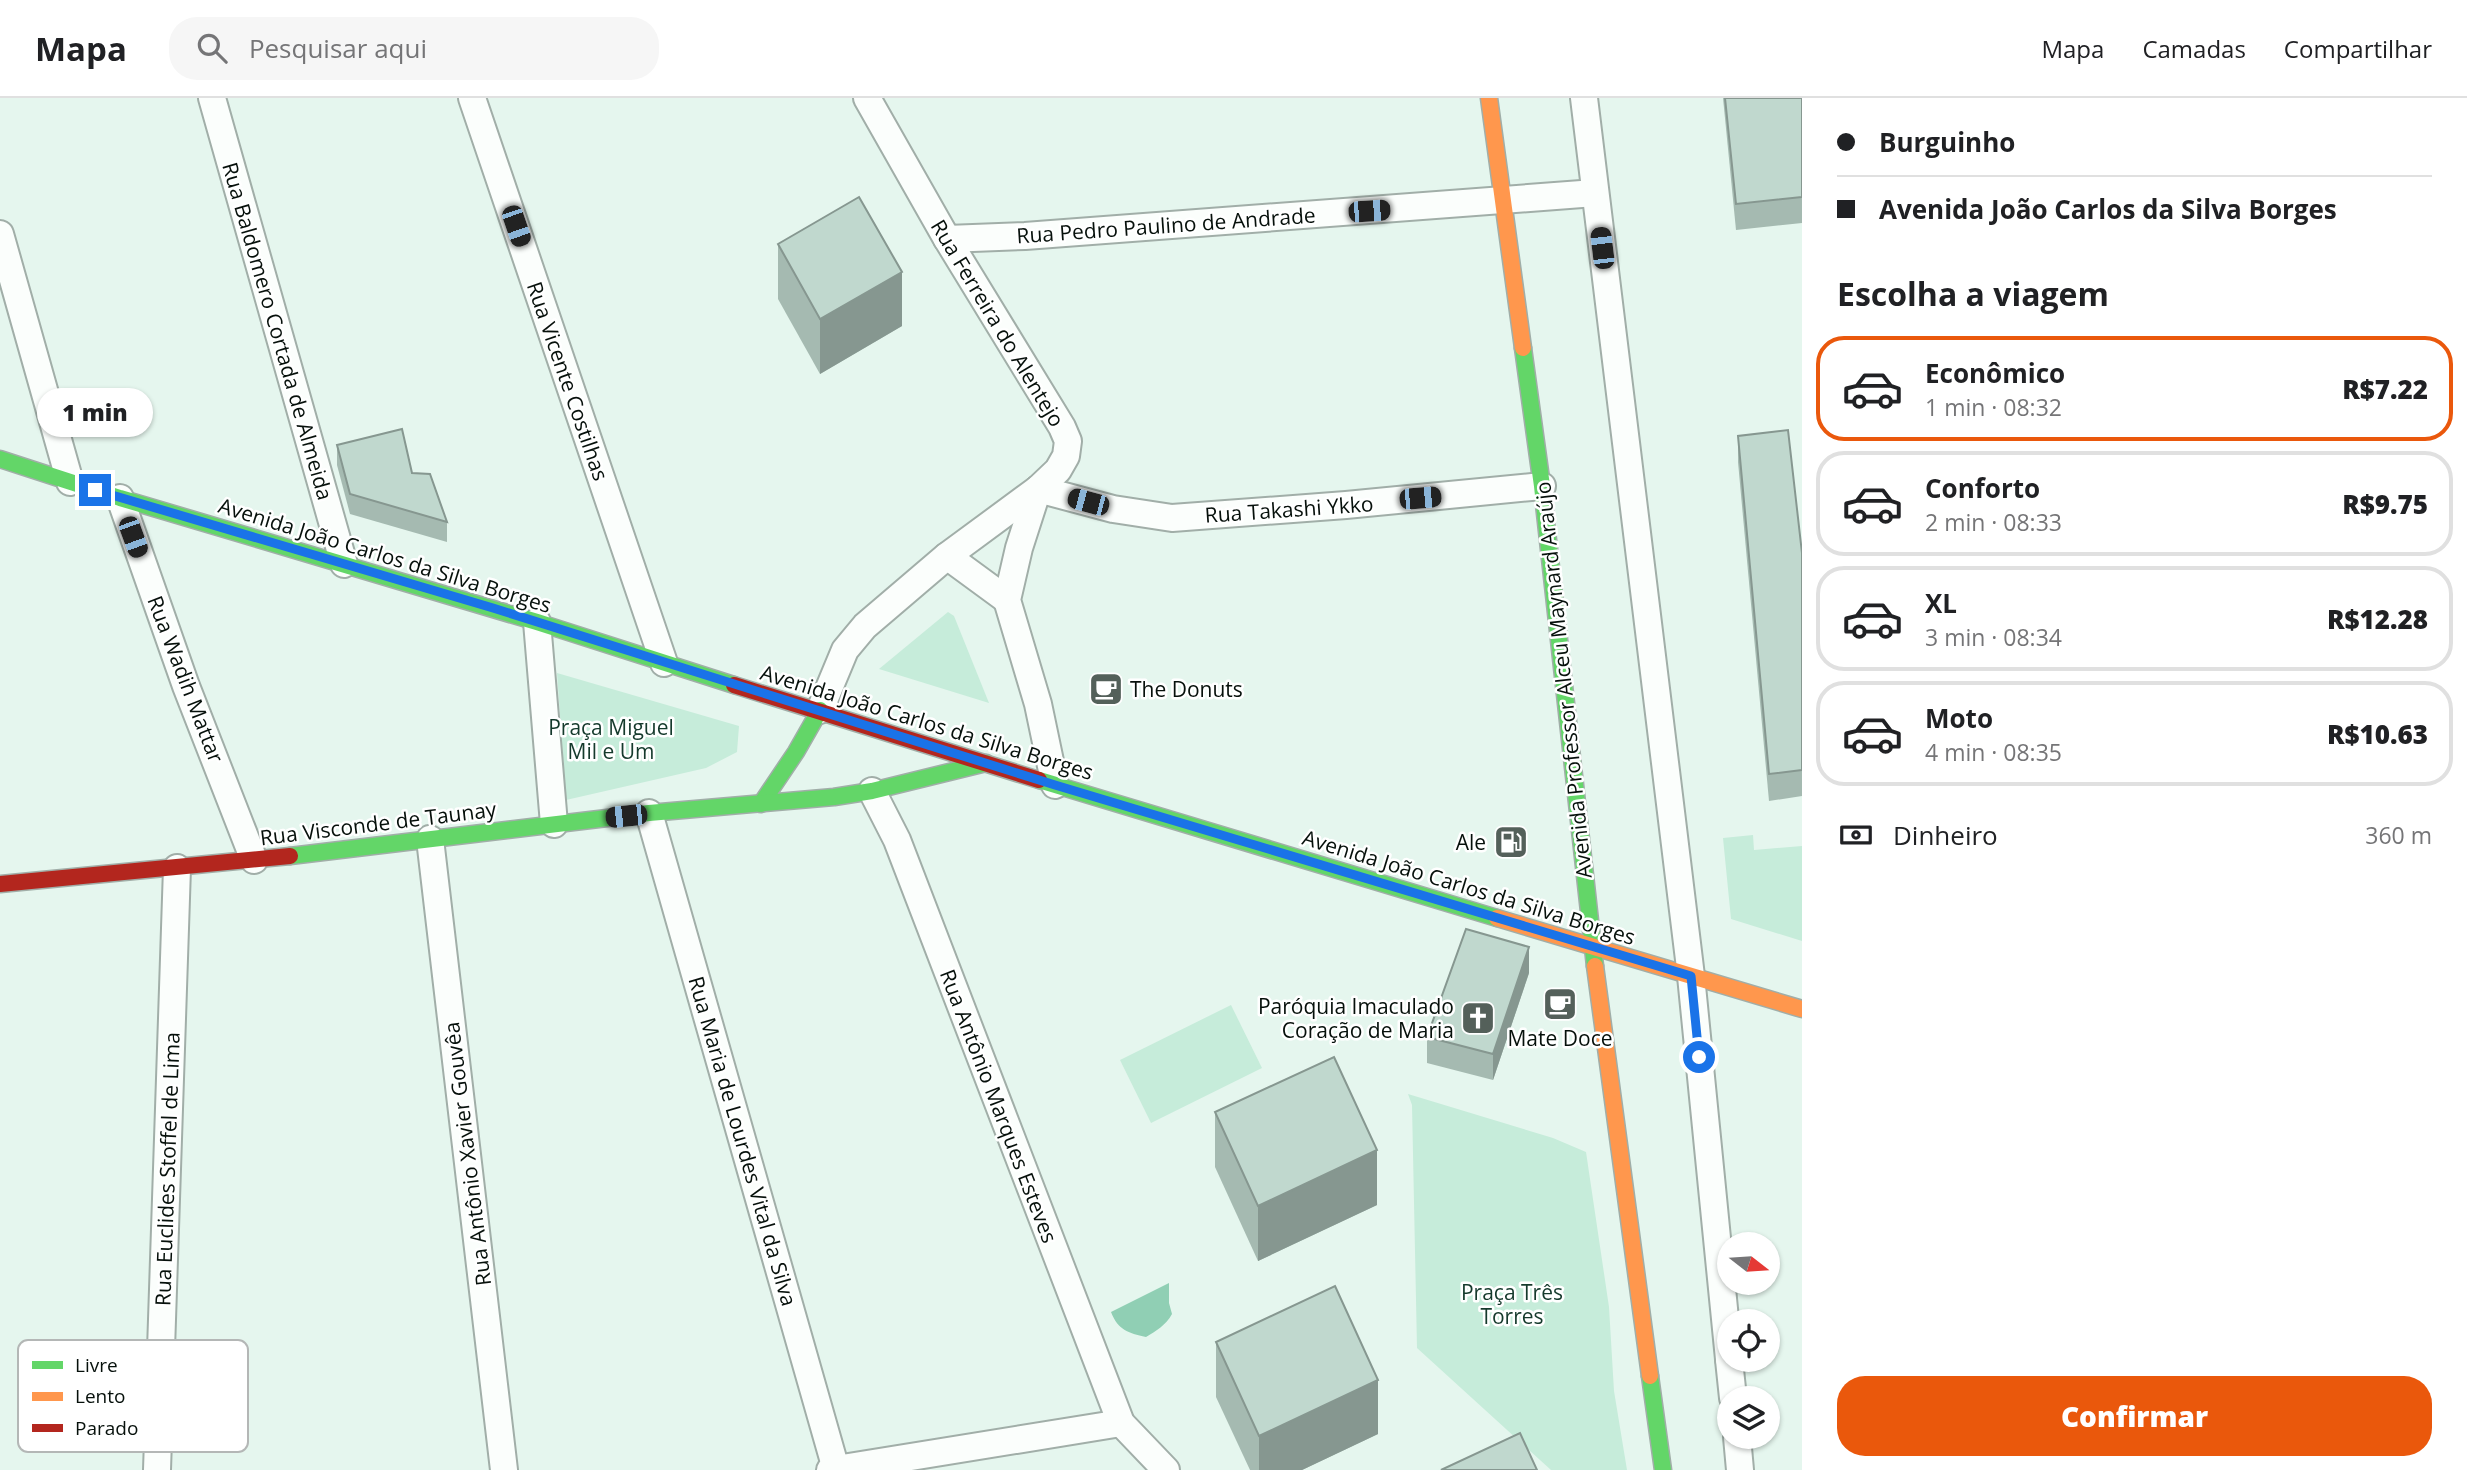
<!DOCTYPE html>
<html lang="pt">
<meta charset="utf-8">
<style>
:root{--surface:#fff;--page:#f6f6f6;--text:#202124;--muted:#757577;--line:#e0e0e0;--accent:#ea580c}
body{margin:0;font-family:"Open Sans",sans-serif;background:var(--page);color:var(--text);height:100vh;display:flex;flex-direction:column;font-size:26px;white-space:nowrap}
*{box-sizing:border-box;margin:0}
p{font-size:23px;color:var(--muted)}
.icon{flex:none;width:38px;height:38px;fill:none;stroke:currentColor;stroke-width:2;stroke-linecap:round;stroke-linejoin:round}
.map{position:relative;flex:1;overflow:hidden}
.panel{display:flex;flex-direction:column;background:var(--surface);width:665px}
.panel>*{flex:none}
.hud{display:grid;align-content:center;height:154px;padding:0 35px;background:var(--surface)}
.needle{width:46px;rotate:107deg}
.fabs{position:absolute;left:1717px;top:1134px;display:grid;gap:14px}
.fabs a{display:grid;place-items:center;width:63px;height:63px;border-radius:50%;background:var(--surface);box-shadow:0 2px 5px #0004;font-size:35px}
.end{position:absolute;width:32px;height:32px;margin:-16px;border:9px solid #1a73e8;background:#fff;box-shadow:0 0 0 4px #fff}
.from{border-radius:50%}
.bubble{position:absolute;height:49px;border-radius:24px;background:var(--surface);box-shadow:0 2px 5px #0004;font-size:23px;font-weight:800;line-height:49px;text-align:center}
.car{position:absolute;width:21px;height:42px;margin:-21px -10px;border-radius:9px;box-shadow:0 0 5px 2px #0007;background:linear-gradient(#222 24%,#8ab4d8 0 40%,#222 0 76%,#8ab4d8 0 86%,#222 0)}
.hud b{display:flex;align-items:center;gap:24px;height:66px;font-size:26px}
.hud b+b{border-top:2px solid var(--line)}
.hud i{width:18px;height:18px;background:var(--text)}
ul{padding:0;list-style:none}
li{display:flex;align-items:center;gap:21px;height:105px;margin:0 14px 10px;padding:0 21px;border:4px solid var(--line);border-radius:28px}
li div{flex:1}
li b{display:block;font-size:26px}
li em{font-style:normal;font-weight:800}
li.current{border-color:var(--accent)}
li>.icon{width:63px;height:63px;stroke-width:1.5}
h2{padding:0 35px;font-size:32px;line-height:84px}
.pay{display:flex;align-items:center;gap:18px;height:77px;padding:0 35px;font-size:26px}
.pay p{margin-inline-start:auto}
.button{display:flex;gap:14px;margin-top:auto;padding:14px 35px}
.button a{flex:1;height:80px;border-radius:28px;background:var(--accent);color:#fff;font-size:28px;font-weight:800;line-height:80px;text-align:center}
header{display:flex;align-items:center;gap:42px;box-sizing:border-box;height:98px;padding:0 35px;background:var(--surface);border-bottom:2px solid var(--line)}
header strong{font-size:33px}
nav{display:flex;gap:38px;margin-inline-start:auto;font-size:24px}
.search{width:490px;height:63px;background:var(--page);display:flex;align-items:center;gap:18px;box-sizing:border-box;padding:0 24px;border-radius:28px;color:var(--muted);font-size:26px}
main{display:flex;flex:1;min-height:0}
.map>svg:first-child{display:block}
</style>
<header>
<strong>Mapa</strong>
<div class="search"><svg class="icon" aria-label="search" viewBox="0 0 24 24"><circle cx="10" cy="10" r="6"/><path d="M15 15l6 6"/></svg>Pesquisar aqui</div>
<nav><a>Mapa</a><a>Camadas</a><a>Compartilhar</a></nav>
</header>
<main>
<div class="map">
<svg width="1802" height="1372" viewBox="0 0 1802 1372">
<rect width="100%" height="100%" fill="#e5f6ee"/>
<g fill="#c6ecda">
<polygon points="948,514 954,518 989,605 879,571"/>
<polygon points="557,575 739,628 737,654 706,670 566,702"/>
<polygon points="1753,737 1754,752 1802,748 1802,843 1731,821 1723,740"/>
<polygon points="1231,907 1262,970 1151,1025 1120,962"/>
<polygon points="1408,996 1553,1040 1586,1054 1609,1209 1614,1293 1627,1372 1551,1372 1417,1250 1412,1007"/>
</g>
<path fill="#90cfb4" d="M1169,1185V1205L1172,1216C1166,1227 1156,1233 1146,1239C1128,1235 1118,1232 1111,1214Z"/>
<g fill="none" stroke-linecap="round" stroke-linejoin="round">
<g stroke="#a1aea8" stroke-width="30">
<g id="street">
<polyline points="212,0 344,466"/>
<polyline points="472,0 664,565"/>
<polyline points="1584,0 1691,878 1729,1261"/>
<polyline points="0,136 70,384"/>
<polyline points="947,141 1025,138 1595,95"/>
<polyline points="1038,391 1113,411 1172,420 1346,407 1542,388"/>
<polyline points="1038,391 1019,450 1007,502 1038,606 1055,687"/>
<polyline points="120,400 186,588 254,762"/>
<polyline points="947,458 1007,502"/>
<polyline points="537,524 554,726"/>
<polyline points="820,612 845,552 865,528 947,458 1038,391 1058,372 1066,358 1068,343 1062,329 947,141 867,0"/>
<polyline points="872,693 897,742 1121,1325 1166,1372"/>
<polyline points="649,715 836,1371"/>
<polyline points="430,741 504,1372"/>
<polyline points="1729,1262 1733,1300"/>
<polyline points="1737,1339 1740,1372"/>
<polyline points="157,1372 177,770"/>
<polyline points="830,1372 1121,1325"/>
</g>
</g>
<g stroke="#a1aea8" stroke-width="19">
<g id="fast">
<polyline points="1523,250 1542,388 1595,868"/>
<polyline points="0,361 120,400 537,524 734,587"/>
<polyline points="1039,682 1497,820"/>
<polyline points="761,706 796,654 820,612"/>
<polyline points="290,758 649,715 834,699 872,693 986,665"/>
<polyline points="1650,1278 1663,1372"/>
</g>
</g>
<g stroke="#a1aea8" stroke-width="19">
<g id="slow">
<polyline points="1489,0 1523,250"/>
<polyline points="1497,820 1802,911"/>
<polyline points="1595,868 1650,1278"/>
</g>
</g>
<g stroke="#a1aea8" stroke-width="19">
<g id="jam">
<polyline points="734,587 1039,682"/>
<polyline points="0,786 290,758"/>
</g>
</g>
<use href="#street" stroke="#fbfefc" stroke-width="26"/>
<use href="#fast" stroke="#63d668" stroke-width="16"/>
<use href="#slow" stroke="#ff974d" stroke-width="16"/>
<use href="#jam" stroke="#b3261e" stroke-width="16"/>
</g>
<g fill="#a5bab1">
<polygon points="1723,0 1802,0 1802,125 1736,132"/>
<polygon points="778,146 902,228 820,276 778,201"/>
<polygon points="1738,338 1802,455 1802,698 1769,703 1738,364"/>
<polygon points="337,347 412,375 447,424 447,444 350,416 337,367"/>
<polygon points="1529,875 1493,982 1427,965 1427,939"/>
<polygon points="1215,1014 1377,1107 1258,1163 1215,1069"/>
<polygon points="1216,1244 1378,1336 1302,1372 1250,1372 1216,1299"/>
</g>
<g fill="#869790">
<polygon points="902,174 902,228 820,276 820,221"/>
<polygon points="1529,849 1529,875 1493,982 1493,956"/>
<polygon points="1377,1052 1377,1107 1258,1163 1258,1108"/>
<polygon points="1378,1282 1378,1336 1302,1372 1259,1372 1259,1338"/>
</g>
<g fill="#c0d8ce" stroke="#869790" stroke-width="2">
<polygon points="1725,0 1802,0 1802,99 1736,106"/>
<polygon points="859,99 902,174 820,221 778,146"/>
<polygon points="402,331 412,375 430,376 447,424 350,396 337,347"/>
<polygon points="1788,332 1802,455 1802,672 1769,676 1738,338"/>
<polygon points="1466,831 1529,849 1493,956 1427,939"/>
<polygon points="1334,959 1377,1052 1258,1108 1215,1014"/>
<polygon points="1335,1188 1378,1282 1259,1338 1216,1244"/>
<polygon points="1520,1335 1537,1372 1441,1372"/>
</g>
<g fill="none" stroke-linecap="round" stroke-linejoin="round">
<polyline stroke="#1a73e8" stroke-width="9" points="95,392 493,510 1055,687 1691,878 1699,959"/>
</g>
<defs>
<g id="cafe-square" transform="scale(1.75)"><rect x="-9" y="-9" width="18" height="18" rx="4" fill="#54605a" stroke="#fff"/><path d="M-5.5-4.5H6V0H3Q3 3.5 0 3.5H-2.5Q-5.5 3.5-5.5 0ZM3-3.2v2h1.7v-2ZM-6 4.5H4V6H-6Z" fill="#fff"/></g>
<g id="fuel-square" transform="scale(1.75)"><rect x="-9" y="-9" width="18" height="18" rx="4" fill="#54605a" stroke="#fff"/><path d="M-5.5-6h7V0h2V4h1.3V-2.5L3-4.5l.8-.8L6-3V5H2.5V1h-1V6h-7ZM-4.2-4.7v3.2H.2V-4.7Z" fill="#fff"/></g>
<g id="church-square" transform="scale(1.75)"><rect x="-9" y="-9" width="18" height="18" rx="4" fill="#54605a" stroke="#fff"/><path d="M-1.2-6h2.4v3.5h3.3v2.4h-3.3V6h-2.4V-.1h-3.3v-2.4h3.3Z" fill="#fff"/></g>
</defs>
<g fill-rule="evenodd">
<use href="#cafe-square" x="1106" y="591"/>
<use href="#fuel-square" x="1511" y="744"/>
<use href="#cafe-square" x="1560" y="906"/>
<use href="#church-square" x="1478" y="920"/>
</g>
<g text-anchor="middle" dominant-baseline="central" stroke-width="5" stroke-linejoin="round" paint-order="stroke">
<g font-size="21" fill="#06100b" stroke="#fff">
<text transform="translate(1166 127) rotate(-4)">Rua Pedro Paulino de Andrade</text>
<text transform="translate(998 225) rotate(59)">Rua Ferreira do Alentejo</text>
<text transform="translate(278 233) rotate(74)">Rua Baldomero Cortada de Almeida</text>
<text transform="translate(568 283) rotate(71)">Rua Vicente Costilhas</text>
<text transform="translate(1289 411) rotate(-4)">Rua Takashi Ykko</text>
<text transform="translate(385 457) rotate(17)">Avenida João Carlos da Silva Borges</text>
<text transform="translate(186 581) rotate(69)">Rua Wadih Mattar</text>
<text transform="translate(1563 582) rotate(-96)">Avenida Professor Alceu Maynard Araújo</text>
<text transform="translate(927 624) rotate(17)">Avenida João Carlos da Silva Borges</text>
<text transform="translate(378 725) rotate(-7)">Rua Visconde de Taunay</text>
<text transform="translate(1469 789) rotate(17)">Avenida João Carlos da Silva Borges</text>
<text transform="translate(999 1008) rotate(69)">Rua Antônio Marques Esteves</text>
<text transform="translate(743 1043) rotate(74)">Rua Maria de Lourdes Vital da Silva</text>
<text transform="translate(467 1056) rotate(-97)">Rua Antônio Xavier Gouvêa</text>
<text transform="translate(167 1071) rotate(-88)">Rua Euclides Stoffel de Lima</text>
</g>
<g font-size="21" fill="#06100b" stroke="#fff" text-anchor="end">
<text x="1130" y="591" text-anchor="start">The Donuts</text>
<text x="1486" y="744">Ale</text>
<text x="1454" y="908">Paróquia Imaculado<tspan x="1454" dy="24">Coração de Maria</tspan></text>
<text x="1560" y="940" text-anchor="middle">Mate Doce</text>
</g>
<g font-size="21" fill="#153a2c" stroke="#fff">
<text x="611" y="629">Praça Miguel<tspan x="611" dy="24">Mil e Um</tspan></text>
<text x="1512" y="1194">Praça Três<tspan x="1512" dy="24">Torres</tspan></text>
</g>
</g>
<rect x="18" y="1242" width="230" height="112" rx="10" fill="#fff" stroke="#b4b7b6" stroke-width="2"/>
<rect x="32" y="1263" width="31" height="8" fill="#63d668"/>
<rect x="32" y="1294" width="31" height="9" fill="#ff974d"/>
<rect x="32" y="1326" width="31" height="8" fill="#b3261e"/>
<g font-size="19" fill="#06100b">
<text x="75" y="1274">Livre</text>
<text x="75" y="1305">Lento</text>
<text x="75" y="1337">Parado</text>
</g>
</svg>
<div class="fabs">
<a><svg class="needle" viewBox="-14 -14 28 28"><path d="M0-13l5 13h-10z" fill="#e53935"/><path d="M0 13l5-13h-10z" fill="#757577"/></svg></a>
<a><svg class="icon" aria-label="locate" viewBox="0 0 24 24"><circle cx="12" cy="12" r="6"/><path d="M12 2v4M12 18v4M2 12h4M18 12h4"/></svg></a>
<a><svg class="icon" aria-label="layers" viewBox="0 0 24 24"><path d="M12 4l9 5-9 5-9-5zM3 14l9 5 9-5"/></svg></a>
</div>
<i class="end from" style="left:1699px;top:959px"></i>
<i class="end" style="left:95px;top:392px"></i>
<div class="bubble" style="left:37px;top:290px;width:116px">1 min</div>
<i class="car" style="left:1369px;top:113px;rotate:86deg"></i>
<i class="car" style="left:516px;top:128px;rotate:161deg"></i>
<i class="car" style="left:1602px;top:150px;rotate:353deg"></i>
<i class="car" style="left:1420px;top:400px;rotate:85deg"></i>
<i class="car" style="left:1088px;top:404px;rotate:285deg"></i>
<i class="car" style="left:133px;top:439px;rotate:160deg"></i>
<i class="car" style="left:626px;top:718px;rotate:264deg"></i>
</div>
<section class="panel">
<div class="hud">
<b><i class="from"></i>Burguinho</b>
<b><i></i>Avenida João Carlos da Silva Borges</b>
</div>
<h2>Escolha a viagem</h2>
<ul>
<li class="current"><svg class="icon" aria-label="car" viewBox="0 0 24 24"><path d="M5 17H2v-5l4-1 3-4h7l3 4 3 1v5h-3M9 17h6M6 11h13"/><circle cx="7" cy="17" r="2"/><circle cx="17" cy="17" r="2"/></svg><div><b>Econômico</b><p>1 min · 08:32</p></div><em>R$7.22</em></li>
<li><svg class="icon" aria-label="car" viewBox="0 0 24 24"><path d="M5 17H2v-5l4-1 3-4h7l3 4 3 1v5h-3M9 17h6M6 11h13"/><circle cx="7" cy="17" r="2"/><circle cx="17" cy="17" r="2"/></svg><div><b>Conforto</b><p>2 min · 08:33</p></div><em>R$9.75</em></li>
<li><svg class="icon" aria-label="car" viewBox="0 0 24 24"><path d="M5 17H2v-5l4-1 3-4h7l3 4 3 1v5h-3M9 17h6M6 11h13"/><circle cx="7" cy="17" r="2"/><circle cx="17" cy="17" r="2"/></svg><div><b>XL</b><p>3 min · 08:34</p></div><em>R$12.28</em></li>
<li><svg class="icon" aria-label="car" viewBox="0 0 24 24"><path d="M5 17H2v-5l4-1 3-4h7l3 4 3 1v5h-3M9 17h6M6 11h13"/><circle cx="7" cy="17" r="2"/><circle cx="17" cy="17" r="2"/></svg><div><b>Moto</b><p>4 min · 08:35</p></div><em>R$10.63</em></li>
</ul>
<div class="pay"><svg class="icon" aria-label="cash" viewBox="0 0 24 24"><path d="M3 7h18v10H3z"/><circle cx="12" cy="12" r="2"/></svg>Dinheiro<p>360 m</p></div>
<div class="button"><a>Confirmar</a></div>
</section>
</main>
